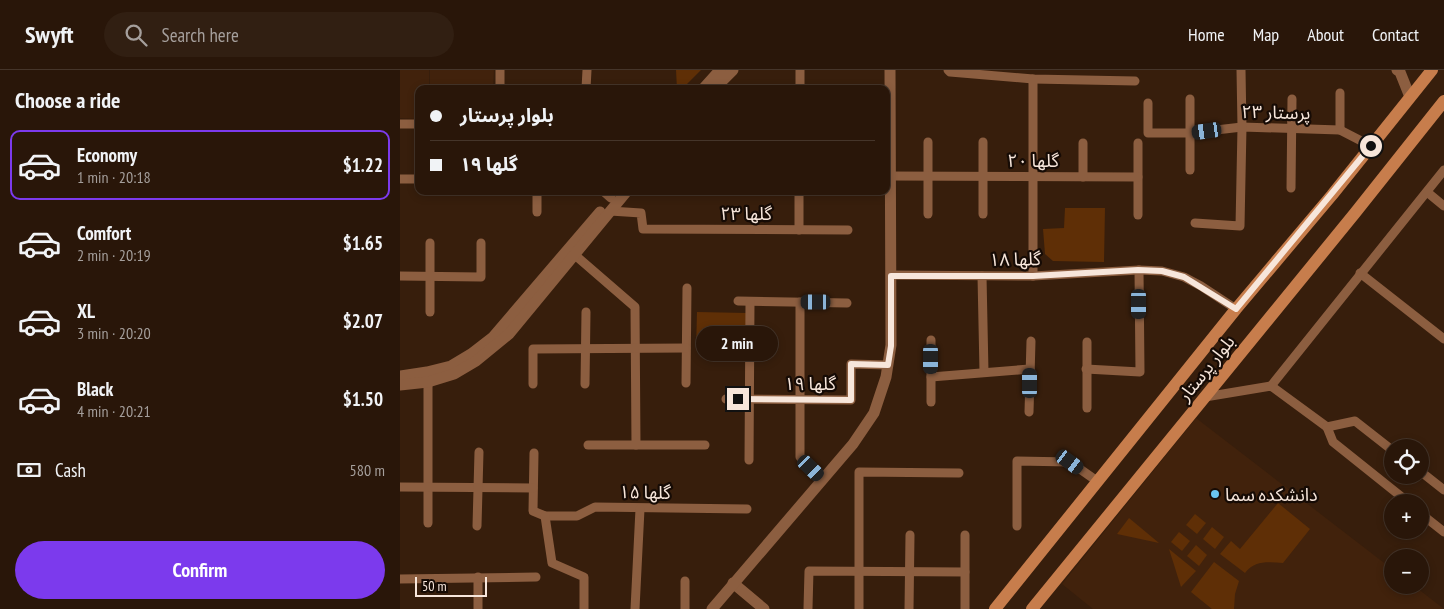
<!DOCTYPE html>
<meta charset="utf-8">
<style>
:root{--surface:#291609;--page:#311f12;--text:#f1f3f6;--muted:#a59f9c;--line:#45352a;--accent:#7c3aed}
body{margin:0;font-family:"PT Sans Narrow","Noto Sans Arabic",sans-serif;background:var(--page);color:var(--text);height:100vh;display:flex;flex-direction:column;font-size:19px;white-space:nowrap}
*{box-sizing:border-box;margin:0}
p{font-size:16px;color:var(--muted)}
.icon{flex:none;width:28px;height:28px;fill:none;stroke:currentColor;stroke-width:2;stroke-linecap:round;stroke-linejoin:round}
.map{position:relative;flex:1;overflow:hidden}
.panel{display:flex;flex-direction:column;background:var(--surface);width:400px}
.panel>*{flex:none}
.guide{position:absolute;left:15px;top:15px;width:475px;height:110px;border-radius:10px;box-shadow:0 2px 8px #0003,0 0 0 1px var(--line);display:grid;align-content:center;height:110px;padding:0 15px;background:var(--surface)}
.fabs{position:absolute;left:984px;top:369px;display:grid;gap:10px}
.fabs a{display:grid;place-items:center;width:45px;height:45px;border-radius:50%;background:var(--surface);box-shadow:0 2px 8px #0003,0 0 0 1px var(--line);font-size:25px}
.scale{position:absolute;left:15px;bottom:12px;width:72px;box-sizing:border-box;padding-left:5px;border:2px solid #f7e6db;border-top:0;font-size:14px;line-height:18px;white-space:nowrap;color:#f7e6db;-webkit-text-stroke:4px #160b05;paint-order:stroke}
.end{position:absolute;width:22px;height:22px;margin:-11px;border:6px solid #f7e6db;background:#111;box-shadow:0 0 0 2px #111}
.from{border-radius:50%}
.bubble{position:absolute;height:35px;border-radius:18px;background:var(--surface);box-shadow:0 2px 8px #0003,0 0 0 1px var(--line);font-size:16px;font-weight:800;line-height:35px;text-align:center}
.car{position:absolute;width:15px;height:30px;margin:-15px -8px;border-radius:6px;box-shadow:0 0 4px 1px #0007;background:linear-gradient(#222 24%,#8ab4d8 0 40%,#222 0 76%,#8ab4d8 0 86%,#222 0)}
.guide b{display:flex;align-items:center;gap:18px;height:48px;font-size:19px}
.guide b+b{border-top:1px solid var(--line)}
.guide i{width:12px;height:12px;background:var(--text)}
ul{padding:0;list-style:none}
li{display:flex;align-items:center;gap:15px;height:70px;margin:0 10px 8px;padding:0 5px;border:2px solid transparent;border-radius:10px}
li div{flex:1}
li b{display:block;font-size:19px}
li em{font-style:normal;font-weight:800}
li.active{border-color:var(--accent)}
li>.icon{width:45px;height:45px;stroke-width:1.5}
h2{padding:0 15px;font-size:22px;line-height:60px}
.pay{display:flex;align-items:center;gap:12px;height:55px;padding:0 15px;font-size:19px}
.pay p{margin-inline-start:auto}
.action{display:flex;gap:10px;margin-top:auto;padding:10px 15px}
.action a{flex:1;height:58px;border-radius:30px;background:var(--accent);color:#fff;font-size:20px;font-weight:800;line-height:58px;text-align:center}
header{display:flex;align-items:center;gap:30px;box-sizing:border-box;height:70px;padding:0 25px;background:var(--surface);border-bottom:1px solid var(--line)}
header strong{font-size:24px}
nav{display:flex;gap:28px;margin-inline-start:auto;font-size:18px}
.search{width:350px;height:45px;background:var(--page);display:flex;align-items:center;gap:12px;box-sizing:border-box;padding:0 18px;border-radius:28px;color:var(--muted);font-size:19px}
main{display:flex;flex:1;min-height:0}
.map>svg:first-child{display:block}
</style>
<header>
<strong>Swyft</strong>
<div class="search"><svg class="icon" aria-label="search" viewBox="0 0 24 24"><circle cx="10" cy="10" r="6"/><path d="M15 15l6 6"/></svg>Search here</div>
<nav><a>Home</a><a>Map</a><a>About</a><a>Contact</a></nav>
</header>
<main>
<section class="panel">
<h2>Choose a ride</h2>
<ul>
<li class="active"><svg class="icon" aria-label="car" viewBox="0 0 24 24"><path d="M5 17H2v-5l4-1 3-4h7l3 4 3 1v5h-3M9 17h6M6 11h13"/><circle cx="7" cy="17" r="2"/><circle cx="17" cy="17" r="2"/></svg><div><b>Economy</b><p>1 min · 20:18</p></div><em>$1.22</em></li>
<li><svg class="icon" aria-label="car" viewBox="0 0 24 24"><path d="M5 17H2v-5l4-1 3-4h7l3 4 3 1v5h-3M9 17h6M6 11h13"/><circle cx="7" cy="17" r="2"/><circle cx="17" cy="17" r="2"/></svg><div><b>Comfort</b><p>2 min · 20:19</p></div><em>$1.65</em></li>
<li><svg class="icon" aria-label="car" viewBox="0 0 24 24"><path d="M5 17H2v-5l4-1 3-4h7l3 4 3 1v5h-3M9 17h6M6 11h13"/><circle cx="7" cy="17" r="2"/><circle cx="17" cy="17" r="2"/></svg><div><b>XL</b><p>3 min · 20:20</p></div><em>$2.07</em></li>
<li><svg class="icon" aria-label="car" viewBox="0 0 24 24"><path d="M5 17H2v-5l4-1 3-4h7l3 4 3 1v5h-3M9 17h6M6 11h13"/><circle cx="7" cy="17" r="2"/><circle cx="17" cy="17" r="2"/></svg><div><b>Black</b><p>4 min · 20:21</p></div><em>$1.50</em></li>
</ul>
<div class="pay"><svg class="icon" aria-label="cash" viewBox="0 0 24 24"><path d="M3 7h18v10H3z"/><circle cx="12" cy="12" r="2"/></svg>Cash<p>580 m</p></div>
<div class="action"><a>Confirm</a></div>
</section>
<div class="map">
<svg width="1044" height="539" viewBox="0 0 1044 539">
<rect width="100%" height="100%" fill="#371e0c"/>
<g fill="#41220c">
<polygon points="0,0 29,0 29,19 19,19 19,49 0,48"/>
<polygon points="30,0 94,0 93,19 30,19"/>
<polygon points="796,348 992,499 992,515 1013,515 1044,539 693,539 662,514"/>
</g>
<g fill="#5f2f06">
<polygon points="276,0 301,0 282,19 277,19"/>
<polygon points="665,138 705,138 704,192 653,191 645,184 643,159 664,158"/>
<polygon points="297,242 347,243 346,280 296,280"/>
<path d="M878,433L910,459L883,493C868,492 855,490 845,503L820,484L831,471L840,479Z"/>
<polygon points="795,444 806,453 797,464 786,455"/>
<polygon points="729,448 759,473 717,464"/>
<polygon points="812,457 824,467 815,479 803,469"/>
<polygon points="779,462 790,471 782,481 771,472"/>
<polygon points="796,475 807,485 799,496 787,486"/>
<polygon points="769,479 796,501 781,517"/>
<polygon points="814,492 839,511 835,524 834,539 812,539 791,522"/>
</g>
<g fill="none" stroke-linecap="round" stroke-linejoin="round">
<g stroke="#8c5e40" stroke-width="9">
<polyline points="100,0 100,19"/>
<polyline points="548,0 550,2 633,9 735,11"/>
<polyline points="186,19 187,0"/>
<polyline points="400,19 400,0"/>
<polyline points="790,29 790,100"/>
<polyline points="748,33 748,63 790,63 842,57 940,60 971,76"/>
<polyline points="0,54 19,54"/>
<polyline points="940,60 940,23"/>
<polyline points="528,72 528,144"/>
<polyline points="738,73 738,145"/>
<polyline points="490,106 738,107"/>
<polyline points="683,107 683,73"/>
<polyline points="0,109 19,109"/>
<polyline points="891,118 892,29"/>
<polyline points="203,121 211,128"/>
<polyline points="1027,122 1044,136"/>
<polyline points="210,141 241,143 243,159 448,160"/>
<polyline points="137,142 137,121"/>
<polyline points="583,144 583,72"/>
<polyline points="795,153 840,156 842,57 841,0"/>
<polyline points="399,160 399,121"/>
<polyline points="30,173 30,242"/>
<polyline points="175,185 235,237 236,375"/>
<polyline points="960,203 1044,269"/>
<polyline points="491,205 633,206 739,200 762,201 784,207 801,216 836,239"/>
<polyline points="0,206 81,207 81,173"/>
<polyline points="582,206 584,302"/>
<polyline points="633,206 633,9"/>
<polyline points="338,231 447,233"/>
<polyline points="400,232 400,387 422,408"/>
<polyline points="687,272 687,338"/>
<polyline points="686,299 740,302 739,200"/>
<polyline points="531,307 630,299"/>
<polyline points="28,312 28,453"/>
<polyline points="286,313 287,218"/>
<polyline points="133,314 133,279 286,278"/>
<polyline points="185,314 186,242"/>
<polyline points="871,316 1044,100"/>
<polyline points="805,327 871,316 927,357"/>
<polyline points="326,329 451,330 451,294 488,295"/>
<polyline points="531,332 531,270"/>
<polyline points="629,342 631,271"/>
<polyline points="927,357 933,372 1008,432"/>
<polyline points="927,357 955,351 992,380"/>
<polyline points="188,375 305,375"/>
<polyline points="134,383 133,441 145,446 177,446 195,437 347,439"/>
<polyline points="349,390 350,232"/>
<polyline points="1020,401 1044,420"/>
<polyline points="0,417 133,418"/>
<polyline points="1020,443 1044,462"/>
<polyline points="145,446 152,493 184,507 184,539"/>
<polyline points="77,456 79,382"/>
<polyline points="617,456 617,391 670,392 697,411"/>
<polyline points="78,507 78,539"/>
<polyline points="0,509 136,507"/>
<polyline points="285,511 285,539"/>
<polyline points="408,538 409,501 565,502"/>
<polyline points="235,539 240,439"/>
<polyline points="459,539 459,402 559,403"/>
<polyline points="509,539 510,465"/>
<polyline points="565,539 565,465"/>
</g>
<g stroke="#8c5e40" stroke-width="11">
<polyline points="997,0 1000,2 1010,27"/>
<polyline points="303,19 320,0"/>
<polyline points="314,19 333,0"/>
<polyline points="0,306 27,302 51,296 71,284 93,267 200,142"/>
<polyline points="0,315 28,312 54,304 76,291 109,264 227,121"/>
<polyline points="333,513 364,539"/>
<polyline points="312,539 453,374 474,343 486,307 491,275 490,0"/>
</g>
<g stroke="#c77d4c" stroke-width="12">
<polyline points="595,539 836,239 932,125 1032,0"/>
<polyline points="632,539 955,143 1044,31"/>
</g>
</g>
<g fill="none" stroke-linecap="round" stroke-linejoin="round">
<polyline stroke="#f7e6db" stroke-width="6" points="338,329 451,330 451,294 488,295 491,276 491,206 633,206 738,200 762,201 784,207 836,239 971,76"/>
</g>
<circle fill="#69c4f0" stroke="#160b05" stroke-width="2" cx="815" cy="424" r="5"/>
<g text-anchor="middle" dominant-baseline="central" stroke-width="4.5" stroke-linejoin="round" paint-order="stroke">
<g font-size="18" fill="#f7e6db" stroke="#160b05">
<text transform="translate(876 42) rotate(1)">پرستار ۲۳</text>
<text x="633" y="90">گلها ۲۰</text>
<text x="346" y="143">گلها ۲۳</text>
<text transform="translate(615 189) rotate(-1)">گلها ۱۸</text>
<text transform="translate(806 298) rotate(-51)">بلوار پرستار</text>
<text x="410" y="313">گلها ۱۹</text>
<text transform="translate(245 422) rotate(1)">گلها ۱۵</text>
</g>
<g font-size="18" fill="#f7e6db" stroke="#160b05" text-anchor="start">
<text x="825" y="424">دانشکده سما</text>
</g>
</g>
</svg>
<div class="fabs">
<a><svg class="icon" aria-label="locate" viewBox="0 0 24 24"><circle cx="12" cy="12" r="6"/><path d="M12 2v4M12 18v4M2 12h4M18 12h4"/></svg></a>
<a>+</a>
<a>−</a>
</div>
<div class="scale">50 m</div>
<i class="end from" style="left:971px;top:76px"></i>
<i class="end" style="left:338px;top:329px"></i>
<div class="bubble" style="left:296px;top:256px;width:82px">2 min</div>
<i class="car" style="left:807px;top:61px;rotate:262deg"></i>
<i class="car" style="left:416px;top:232px;rotate:270deg"></i>
<i class="car" style="left:739px;top:234px;rotate:180deg"></i>
<i class="car" style="left:531px;top:289px;rotate:180deg"></i>
<i class="car" style="left:630px;top:313px;rotate:0deg"></i>
<i class="car" style="left:670px;top:392px;rotate:126deg"></i>
<i class="car" style="left:411px;top:398px;rotate:134deg"></i>
<div class="guide">
<b><i class="from"></i>بلوار پرستار</b>
<b><i></i>گلها ۱۹</b>
</div>
</div>
</main>
